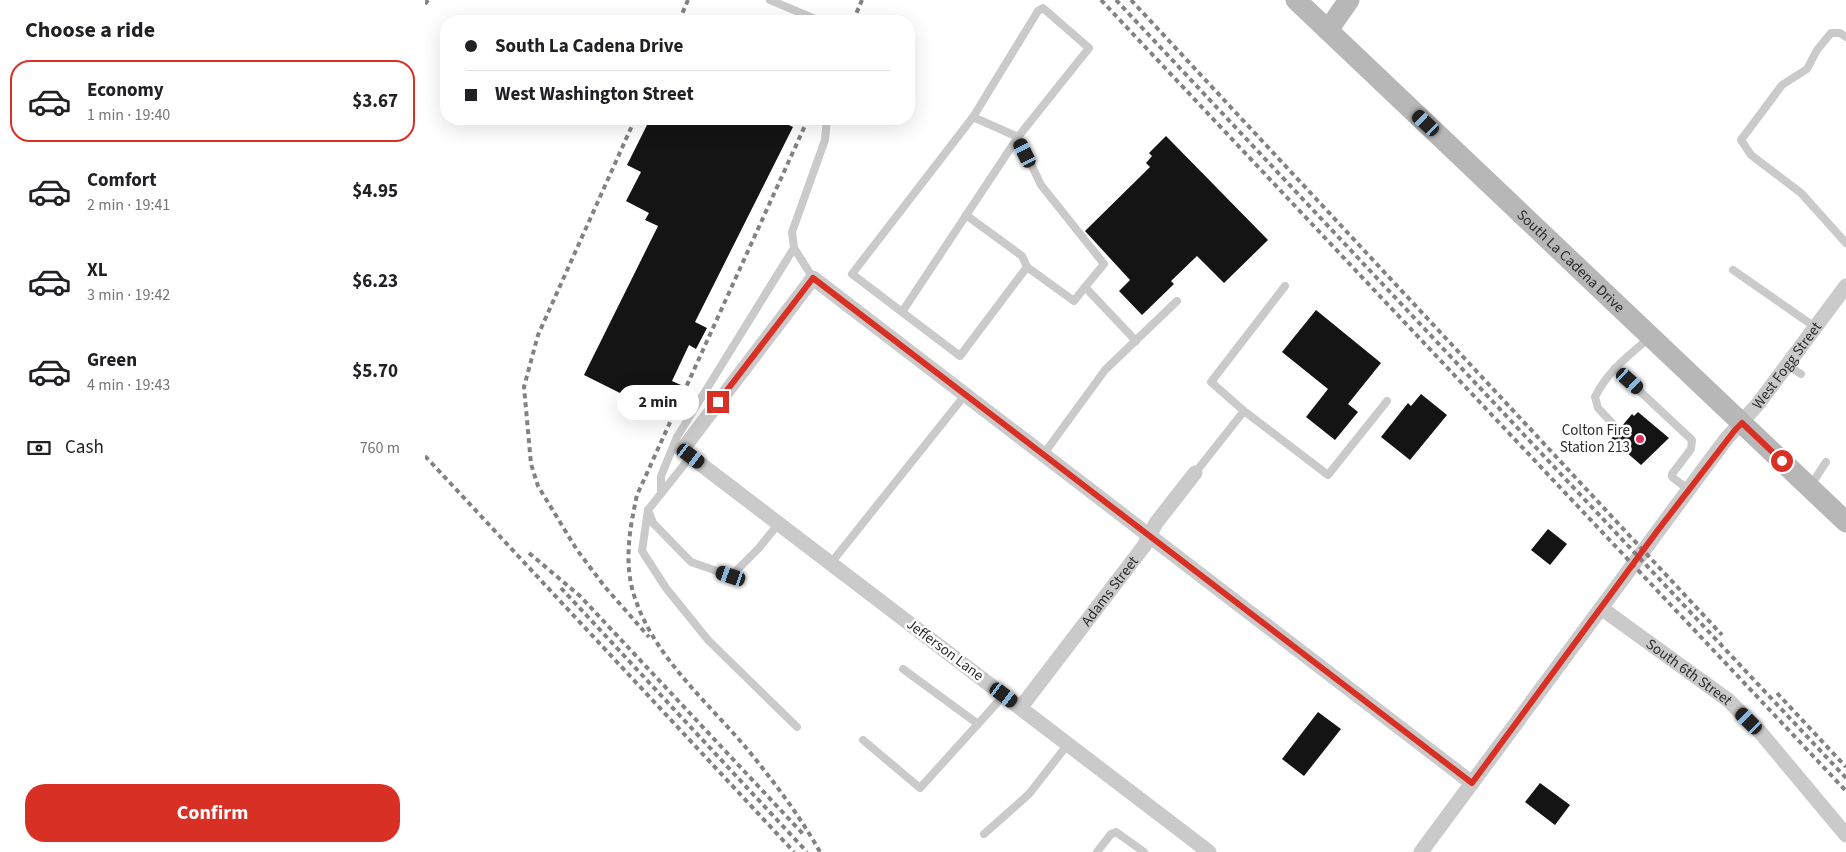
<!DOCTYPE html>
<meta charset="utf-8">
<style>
:root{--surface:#fff;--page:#f6f6f6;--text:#202124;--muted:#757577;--line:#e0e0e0;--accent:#d93025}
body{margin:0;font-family:"Source Sans 3",sans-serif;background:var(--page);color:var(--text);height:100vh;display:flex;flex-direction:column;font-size:19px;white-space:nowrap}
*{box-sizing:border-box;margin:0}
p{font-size:16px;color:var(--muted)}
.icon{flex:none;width:28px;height:28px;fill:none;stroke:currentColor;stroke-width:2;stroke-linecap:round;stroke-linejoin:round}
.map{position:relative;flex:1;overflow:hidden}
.side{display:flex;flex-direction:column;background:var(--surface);width:425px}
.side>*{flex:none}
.guide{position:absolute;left:15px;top:15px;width:475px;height:110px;border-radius:20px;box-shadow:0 5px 20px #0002;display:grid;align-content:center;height:110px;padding:0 25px;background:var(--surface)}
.end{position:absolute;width:22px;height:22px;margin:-11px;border:6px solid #d93025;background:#fff;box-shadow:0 0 0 2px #fff}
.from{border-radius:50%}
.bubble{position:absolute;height:35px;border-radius:18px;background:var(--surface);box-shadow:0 5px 20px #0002;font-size:16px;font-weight:700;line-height:35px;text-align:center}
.car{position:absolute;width:15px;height:30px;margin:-15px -8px;border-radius:6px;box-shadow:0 0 4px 1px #0007;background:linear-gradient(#222 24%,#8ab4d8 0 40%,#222 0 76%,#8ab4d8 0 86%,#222 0)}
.guide b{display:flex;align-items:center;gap:18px;height:48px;font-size:19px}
.guide b+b{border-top:1px solid var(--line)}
.guide i{width:12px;height:12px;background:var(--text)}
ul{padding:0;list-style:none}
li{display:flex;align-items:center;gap:15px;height:82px;margin:0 10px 8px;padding:0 15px;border:2px solid transparent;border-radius:20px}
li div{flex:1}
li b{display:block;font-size:19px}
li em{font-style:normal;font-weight:700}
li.current{border-color:var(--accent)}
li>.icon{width:45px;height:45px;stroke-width:1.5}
h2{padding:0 25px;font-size:22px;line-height:60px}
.pay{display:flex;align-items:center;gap:12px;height:55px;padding:0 25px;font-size:19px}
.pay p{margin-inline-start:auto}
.cta{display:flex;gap:10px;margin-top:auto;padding:10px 25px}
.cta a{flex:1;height:58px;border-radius:20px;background:var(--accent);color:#fff;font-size:20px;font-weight:700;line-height:58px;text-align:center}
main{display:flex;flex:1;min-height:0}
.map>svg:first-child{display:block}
</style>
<main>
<section class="side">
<h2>Choose a ride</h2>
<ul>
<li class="current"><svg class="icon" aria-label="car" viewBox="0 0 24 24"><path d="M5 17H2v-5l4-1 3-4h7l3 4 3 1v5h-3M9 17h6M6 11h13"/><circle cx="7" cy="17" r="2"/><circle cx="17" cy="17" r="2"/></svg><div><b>Economy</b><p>1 min · 19:40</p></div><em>$3.67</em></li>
<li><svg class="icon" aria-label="car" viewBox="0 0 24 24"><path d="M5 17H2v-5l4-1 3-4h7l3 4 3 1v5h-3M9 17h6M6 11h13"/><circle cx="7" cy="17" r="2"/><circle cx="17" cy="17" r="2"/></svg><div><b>Comfort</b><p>2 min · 19:41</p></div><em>$4.95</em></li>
<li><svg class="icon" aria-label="car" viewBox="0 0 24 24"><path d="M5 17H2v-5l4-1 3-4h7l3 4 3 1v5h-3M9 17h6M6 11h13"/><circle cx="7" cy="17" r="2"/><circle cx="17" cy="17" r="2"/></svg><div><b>XL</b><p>3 min · 19:42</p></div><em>$6.23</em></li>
<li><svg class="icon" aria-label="car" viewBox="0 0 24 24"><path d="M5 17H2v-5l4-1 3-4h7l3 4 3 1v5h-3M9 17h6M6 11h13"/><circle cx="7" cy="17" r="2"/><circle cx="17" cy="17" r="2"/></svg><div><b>Green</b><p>4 min · 19:43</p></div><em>$5.70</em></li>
</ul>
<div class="pay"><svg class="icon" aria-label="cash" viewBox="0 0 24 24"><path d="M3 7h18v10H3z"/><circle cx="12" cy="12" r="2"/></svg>Cash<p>760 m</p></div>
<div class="cta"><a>Confirm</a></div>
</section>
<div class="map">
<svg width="1421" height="852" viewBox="0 0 1421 852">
<rect width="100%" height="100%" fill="#fff"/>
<g fill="#141414">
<polygon points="225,119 351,119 368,127 270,322 282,328 271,349 264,345 247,381 256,385 241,416 159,375 233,226 220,220 224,213 201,201 216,172 202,165"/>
<polygon points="741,136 843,240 799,283 772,256 746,281 749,284 717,315 694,291 705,280 660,231 725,167 721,163 727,156 724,153"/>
<polygon points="891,310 956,363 923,404 933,412 910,440 881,417 903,389 857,352"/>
<polygon points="996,394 1022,415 985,460 956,437 983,403 986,406"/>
<polygon points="1213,412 1244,438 1216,465 1186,439 1207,414 1209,416"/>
<polygon points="1123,529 1142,544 1125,565 1106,550"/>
<polygon points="893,712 916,729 879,776 857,759"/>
<polygon points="1115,783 1145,805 1130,825 1100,802"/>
</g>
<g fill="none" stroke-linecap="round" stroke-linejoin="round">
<g stroke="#cacaca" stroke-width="8">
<polyline points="345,0 395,21"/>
<polyline points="1421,37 1415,33 1406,33 1392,50 1382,69 1357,85 1316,140 1326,155 1376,193 1421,243"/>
<polyline points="548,117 427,274 477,312 593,137 548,117 613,11 618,8 664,48 593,137 616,185 679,264 660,287 711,341"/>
<polyline points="541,215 597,256 602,267"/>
<polyline points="1308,270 1390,327"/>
<polyline points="388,278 369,248 367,232 400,140 402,119"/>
<polyline points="477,312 535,356 602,267 649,301 660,287"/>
<polyline points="1362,365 1376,374"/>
<polyline points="1190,368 1267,440 1266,449 1247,474 1247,477 1264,490"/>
<polyline points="819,411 786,382 860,286"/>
<path d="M1188,424L1173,408L1170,397C1182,372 1203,356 1224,338"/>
<polyline points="618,455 680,370 752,301"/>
<polyline points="266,456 223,510 228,523 266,562 306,576 334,548 354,523"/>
<polyline points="770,473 819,411 903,475 962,401"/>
<polyline points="1386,485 1401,462"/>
<polyline points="236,493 236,476 252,437 369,248"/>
<polyline points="223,510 217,551 241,588 283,640 372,727"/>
<polyline points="406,563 540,395"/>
<polyline points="478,669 553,724 579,695"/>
<polyline points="438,740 495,788 553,724"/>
<polyline points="559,834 604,794 643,744"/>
<polyline points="672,852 686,834 691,832 719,852"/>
</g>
<g stroke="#cacaca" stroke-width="15">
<path id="s1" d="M1176,608L1303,700L1335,732L1421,835"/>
<path id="s2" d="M596,707L719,546L731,523L770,473"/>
<polyline points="784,852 257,450 388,278 1047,783"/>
<path id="s3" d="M996,852L1281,466L1302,438L1333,404L1421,286"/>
</g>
<g stroke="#b7b7b7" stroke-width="21">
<path id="s4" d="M871,0L1421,522"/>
<polyline points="903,30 924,0"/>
</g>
<g stroke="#828282" stroke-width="4" stroke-dasharray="5 4" stroke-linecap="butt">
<polyline points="676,0 1421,791"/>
<polyline points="691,0 1421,778"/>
<polyline points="706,0 1297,635"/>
<polyline points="0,4 3,0"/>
<polyline points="254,21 263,0"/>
<polyline points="428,21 437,0"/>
<polyline points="210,119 113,335 99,387 106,464 113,486 152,550 180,587 224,637"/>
<path d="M383,119L212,495C205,527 199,560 208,592C227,656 282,701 323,750C349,782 375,816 395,852"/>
<polyline points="0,456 369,852"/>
<polyline points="104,553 155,596 379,835"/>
<polyline points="136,588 382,852"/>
<polyline points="1352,693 1421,767"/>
</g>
</g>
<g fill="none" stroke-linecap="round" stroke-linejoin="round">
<polyline stroke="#d93025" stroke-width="6" points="293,402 388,278 1047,783 1233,530 1310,430 1317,423 1357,461"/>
</g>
<circle fill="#e42f5b" stroke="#fff" stroke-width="2" cx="1215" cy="439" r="5"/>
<g text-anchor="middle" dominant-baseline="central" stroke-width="5" stroke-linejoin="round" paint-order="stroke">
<g font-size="15" fill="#2d2d2d" stroke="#fff">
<text stroke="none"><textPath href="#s4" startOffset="379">South La Cadena Drive</textPath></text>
<text stroke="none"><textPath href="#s3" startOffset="609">West Fogg Street</textPath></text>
<text stroke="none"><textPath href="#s2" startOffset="146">Adams Street</textPath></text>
<text transform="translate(520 650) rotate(37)">Jefferson Lane</text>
<text stroke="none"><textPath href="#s1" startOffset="109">South 6th Street</textPath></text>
</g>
<g font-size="15" fill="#2d2d2d" stroke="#fff" text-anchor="end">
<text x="1205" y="430">Colton Fire<tspan x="1205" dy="17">Station 213</tspan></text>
</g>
</g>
</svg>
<i class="end from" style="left:1357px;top:461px"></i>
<i class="end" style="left:293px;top:402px"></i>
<div class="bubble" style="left:192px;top:385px;width:82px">2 min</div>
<i class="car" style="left:1001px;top:123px;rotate:313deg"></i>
<i class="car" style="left:600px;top:153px;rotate:334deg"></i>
<i class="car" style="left:1205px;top:381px;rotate:132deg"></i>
<i class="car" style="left:266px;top:456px;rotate:127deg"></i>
<i class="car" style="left:306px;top:576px;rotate:289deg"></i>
<i class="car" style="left:579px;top:695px;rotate:127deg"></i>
<i class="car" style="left:1324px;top:721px;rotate:315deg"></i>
<div class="guide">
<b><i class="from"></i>South La Cadena Drive</b>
<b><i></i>West Washington Street</b>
</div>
</div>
</main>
